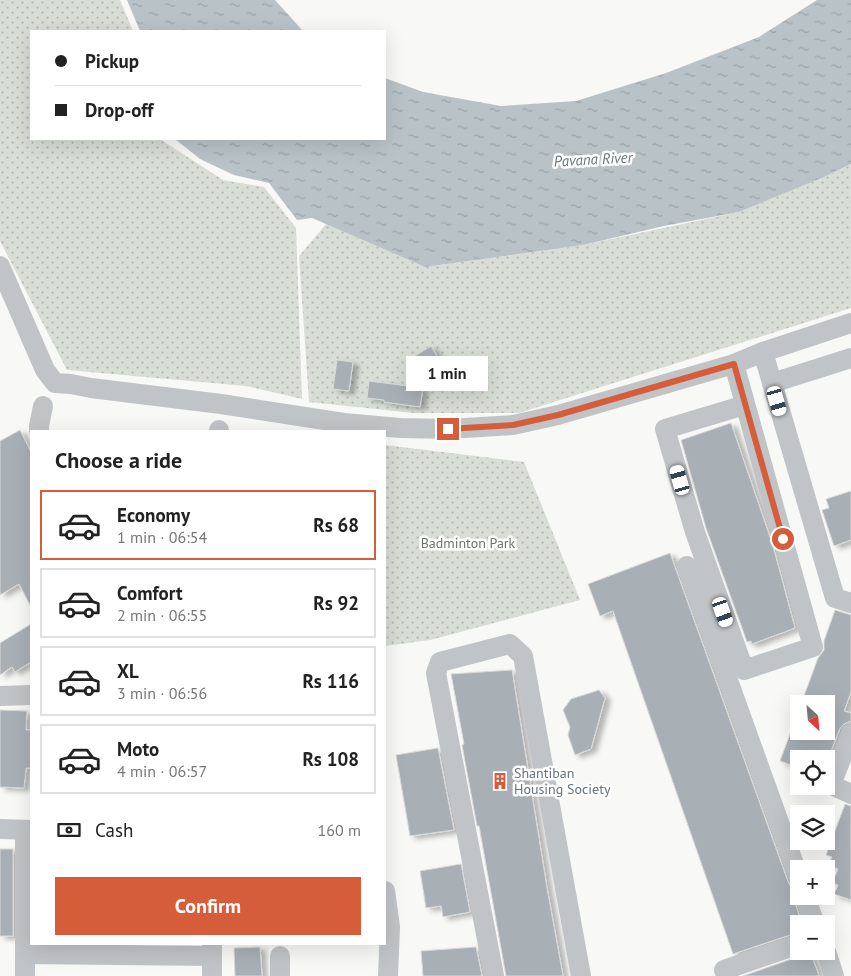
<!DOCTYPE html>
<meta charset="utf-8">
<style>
:root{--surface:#fff;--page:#f2f2f2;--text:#222;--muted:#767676;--line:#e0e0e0;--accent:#d55d3a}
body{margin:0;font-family:"PT Sans",sans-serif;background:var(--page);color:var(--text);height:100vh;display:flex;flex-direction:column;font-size:19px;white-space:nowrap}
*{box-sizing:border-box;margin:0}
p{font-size:16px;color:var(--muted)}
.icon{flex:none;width:28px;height:28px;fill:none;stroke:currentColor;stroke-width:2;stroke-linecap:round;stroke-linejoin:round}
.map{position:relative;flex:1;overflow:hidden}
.drawer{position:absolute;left:30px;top:430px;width:356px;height:515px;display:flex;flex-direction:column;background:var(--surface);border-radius:0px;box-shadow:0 5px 20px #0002}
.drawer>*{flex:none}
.top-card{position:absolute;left:30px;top:30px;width:356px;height:110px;border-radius:0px;box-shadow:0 5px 20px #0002;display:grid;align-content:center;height:110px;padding:0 25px;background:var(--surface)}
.needle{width:32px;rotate:154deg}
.tools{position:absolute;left:790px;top:695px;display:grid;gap:10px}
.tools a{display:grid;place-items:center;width:45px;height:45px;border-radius:0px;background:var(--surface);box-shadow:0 5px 20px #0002;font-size:25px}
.end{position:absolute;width:22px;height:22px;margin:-11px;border:6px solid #d55d3a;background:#fff;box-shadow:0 0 0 2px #fff}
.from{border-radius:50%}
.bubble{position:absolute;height:35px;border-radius:0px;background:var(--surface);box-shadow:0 5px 20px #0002;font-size:16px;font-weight:700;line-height:35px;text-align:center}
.car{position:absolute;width:15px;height:30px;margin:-15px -8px;border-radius:6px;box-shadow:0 0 4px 1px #0007;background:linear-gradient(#fff 24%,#345 0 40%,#fff 0 76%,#345 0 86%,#fff 0)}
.top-card b{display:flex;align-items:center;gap:18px;height:48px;font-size:19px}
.top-card b+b{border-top:1px solid var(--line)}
.top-card i{width:12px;height:12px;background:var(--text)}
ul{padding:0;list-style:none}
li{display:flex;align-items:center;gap:15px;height:70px;margin:0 10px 8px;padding:0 15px;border:2px solid var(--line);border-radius:0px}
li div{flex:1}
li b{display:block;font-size:19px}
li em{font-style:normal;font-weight:700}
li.current{border-color:var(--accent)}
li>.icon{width:45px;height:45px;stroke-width:1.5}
h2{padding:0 25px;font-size:22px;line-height:60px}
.pay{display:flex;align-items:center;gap:12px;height:55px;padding:0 25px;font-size:19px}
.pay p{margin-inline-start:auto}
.action{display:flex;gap:10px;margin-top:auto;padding:10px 25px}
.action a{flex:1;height:58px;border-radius:0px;background:var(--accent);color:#fff;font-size:20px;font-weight:700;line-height:58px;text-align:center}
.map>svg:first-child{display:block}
</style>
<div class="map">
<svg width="851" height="976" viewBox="0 0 851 976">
<defs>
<pattern id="park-dots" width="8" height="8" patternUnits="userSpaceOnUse" patternTransform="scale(1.25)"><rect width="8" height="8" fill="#d8ddd6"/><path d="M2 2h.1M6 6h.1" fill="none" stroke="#b3b8b3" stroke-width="1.8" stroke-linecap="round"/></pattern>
<pattern id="water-ripples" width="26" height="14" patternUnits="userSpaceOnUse" patternTransform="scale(1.25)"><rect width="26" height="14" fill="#b9c3c7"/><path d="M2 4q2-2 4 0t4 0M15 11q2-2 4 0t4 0" fill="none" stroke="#9aa3a7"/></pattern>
<filter id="shadow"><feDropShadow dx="5.5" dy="3" stdDeviation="2.5" flood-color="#0004"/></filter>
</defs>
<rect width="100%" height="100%" fill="#f8f8f6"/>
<g fill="url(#park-dots)">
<polygon points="0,0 120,0 133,31 31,31 31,139 160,139 223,180 264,187 296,228 302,399 246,386 67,370 0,241"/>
<polygon points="851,164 851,308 519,413 414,413 309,402 299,256 326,224 425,267 583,245 739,212 824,177"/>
<polygon points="385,445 524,462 580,600 430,640 385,646"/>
</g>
<g fill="url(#water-ripples)">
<polygon points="127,0 275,0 303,31 140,31"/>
<polygon points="817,0 851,0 851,164 824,177 739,212 664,226 583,245 425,267 312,218 297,220 269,183 234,175 200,159 175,139 385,139 385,78 423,92 501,106 576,101 666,73 759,37"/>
</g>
<g fill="#a8afb5" stroke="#dadad8" filter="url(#shadow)">
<polygon points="431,346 449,375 433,385 415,356"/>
<polygon points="337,360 353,362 349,391 333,389"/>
<polygon points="369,381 423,388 420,407 384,402 384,400 367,398"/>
<polygon points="731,423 773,546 795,628 752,644 751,641 747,642 706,528 681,440"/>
<polygon points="20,430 31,452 31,607 19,584 0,595 0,441"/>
<polygon points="851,491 851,540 834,546 822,510 829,508 826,499"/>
<polygon points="670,553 788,882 791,887 796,889 793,893 794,900 802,924 799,924 799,932 733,954 613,611 600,616 588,584"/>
<polygon points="835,610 851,615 851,692 844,711 851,713 851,721 844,724 840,728 826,764 826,759 799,759 799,768 780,761 799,710 799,731 826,731 826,704 801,704 818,658 824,650 824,641"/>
<polygon points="31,624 31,662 15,672 12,667 0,675 0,643"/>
<polygon points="512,670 547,888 563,976 506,976 479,826 477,826 462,745 464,744 451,674"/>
<polygon points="599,690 605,698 591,749 575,755 568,735 570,727 563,710 571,699"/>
<polygon points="0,710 27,711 26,730 31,730 31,768 26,768 24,788 0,787"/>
<polygon points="438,748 454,830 410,836 396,755"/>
<polygon points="845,804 851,806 851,900 834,894 838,885 832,883 838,869 828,865 832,857 826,855"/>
<rect x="0" y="849" width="13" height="87"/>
<polygon points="461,864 470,912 443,917 441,906 426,908 420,871"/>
<polygon points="260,947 262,976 235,976 234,948"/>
<polygon points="476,947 482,976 423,976 421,951"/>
<polygon points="808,951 810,951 819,976 743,976 803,955"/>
</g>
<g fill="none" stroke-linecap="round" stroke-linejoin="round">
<g stroke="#c0c4c7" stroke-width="20">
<polyline points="0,266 45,370 55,383 71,384 91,388 221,404 344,423 400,428 448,429 513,425 558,415 734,364 763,352 851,323"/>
<polyline points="763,352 835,598 851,603"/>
<polyline points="734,364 813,647 744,670 695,532 665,429 745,405"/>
<polyline points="772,383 851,358"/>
<polyline points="39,431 39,426 43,406"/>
<polyline points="219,431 219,430"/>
<polyline points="687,566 799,878"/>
<polyline points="0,696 31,695"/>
<polyline points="851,733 831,785 851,794"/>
<polyline points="0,829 31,830"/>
<polyline points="25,830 25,976"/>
<polyline points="385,891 390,927 388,976"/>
<polyline points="805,896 815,924"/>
<polyline points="212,944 212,976"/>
<polyline points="826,951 834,976"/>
<polyline points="25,954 212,956"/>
<polyline points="280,956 280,976"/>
<polyline points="724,970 799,944"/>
<polyline points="494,976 436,673 440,662 510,644 523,656 581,976"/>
</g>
</g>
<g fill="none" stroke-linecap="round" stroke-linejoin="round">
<polyline stroke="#d55d3a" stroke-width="6" points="448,429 513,425 558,415 734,364 783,539"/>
</g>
<defs>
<g id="building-bare" transform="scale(1.35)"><path d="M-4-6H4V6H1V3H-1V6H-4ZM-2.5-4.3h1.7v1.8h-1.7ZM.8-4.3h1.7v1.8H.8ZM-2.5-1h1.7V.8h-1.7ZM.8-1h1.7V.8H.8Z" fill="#d55d3a" stroke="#fff" stroke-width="2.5" paint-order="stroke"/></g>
</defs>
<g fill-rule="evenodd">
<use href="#building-bare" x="500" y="781"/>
</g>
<g text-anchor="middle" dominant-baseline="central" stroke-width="5" stroke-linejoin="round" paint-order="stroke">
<g font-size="14" fill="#677764" stroke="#fff">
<text x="468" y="543">Badminton Park</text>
</g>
<g font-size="14" fill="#66747f" stroke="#fff" text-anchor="start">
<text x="514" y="773">Shantiban<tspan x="514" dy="16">Housing Society</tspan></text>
</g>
<g font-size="15" font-style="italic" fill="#66797f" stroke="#fff">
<text transform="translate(593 159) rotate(-3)">Pavana River</text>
</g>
</g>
</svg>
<div class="tools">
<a><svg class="needle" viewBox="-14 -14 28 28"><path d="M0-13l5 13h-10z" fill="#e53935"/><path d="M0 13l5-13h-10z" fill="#767676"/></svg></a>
<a><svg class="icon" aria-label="locate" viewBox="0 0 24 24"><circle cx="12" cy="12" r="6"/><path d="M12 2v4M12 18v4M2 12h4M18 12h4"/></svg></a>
<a><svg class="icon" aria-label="layers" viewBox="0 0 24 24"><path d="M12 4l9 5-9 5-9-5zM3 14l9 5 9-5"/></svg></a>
<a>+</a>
<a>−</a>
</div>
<i class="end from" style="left:783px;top:539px"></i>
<i class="end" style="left:448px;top:429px"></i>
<div class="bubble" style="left:406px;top:356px;width:82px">1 min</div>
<i class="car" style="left:777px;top:401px;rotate:164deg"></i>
<i class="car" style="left:680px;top:480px;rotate:344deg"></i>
<i class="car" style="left:723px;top:612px;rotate:161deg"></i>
<div class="top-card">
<b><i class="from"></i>Pickup</b>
<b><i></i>Drop-off</b>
</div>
<section class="drawer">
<h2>Choose a ride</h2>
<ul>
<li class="current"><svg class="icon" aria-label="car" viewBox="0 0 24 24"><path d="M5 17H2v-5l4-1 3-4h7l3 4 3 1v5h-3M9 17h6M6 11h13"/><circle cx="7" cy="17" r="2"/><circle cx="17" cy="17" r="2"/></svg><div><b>Economy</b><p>1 min · 06:54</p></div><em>Rs 68</em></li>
<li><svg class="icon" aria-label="car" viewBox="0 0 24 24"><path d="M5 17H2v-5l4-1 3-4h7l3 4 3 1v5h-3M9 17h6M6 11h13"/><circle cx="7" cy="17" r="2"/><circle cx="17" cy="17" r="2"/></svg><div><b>Comfort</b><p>2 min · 06:55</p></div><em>Rs 92</em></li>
<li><svg class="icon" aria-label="car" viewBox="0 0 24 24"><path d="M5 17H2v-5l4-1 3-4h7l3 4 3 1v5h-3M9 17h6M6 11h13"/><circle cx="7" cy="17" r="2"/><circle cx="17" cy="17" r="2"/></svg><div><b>XL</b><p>3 min · 06:56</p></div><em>Rs 116</em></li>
<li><svg class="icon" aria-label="car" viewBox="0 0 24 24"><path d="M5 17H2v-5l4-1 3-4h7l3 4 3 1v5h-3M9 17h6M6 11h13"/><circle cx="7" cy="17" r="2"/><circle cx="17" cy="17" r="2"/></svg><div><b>Moto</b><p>4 min · 06:57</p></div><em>Rs 108</em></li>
</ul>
<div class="pay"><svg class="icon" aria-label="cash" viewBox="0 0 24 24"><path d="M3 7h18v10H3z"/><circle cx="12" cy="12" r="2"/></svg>Cash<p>160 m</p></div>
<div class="action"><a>Confirm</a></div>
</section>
</div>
